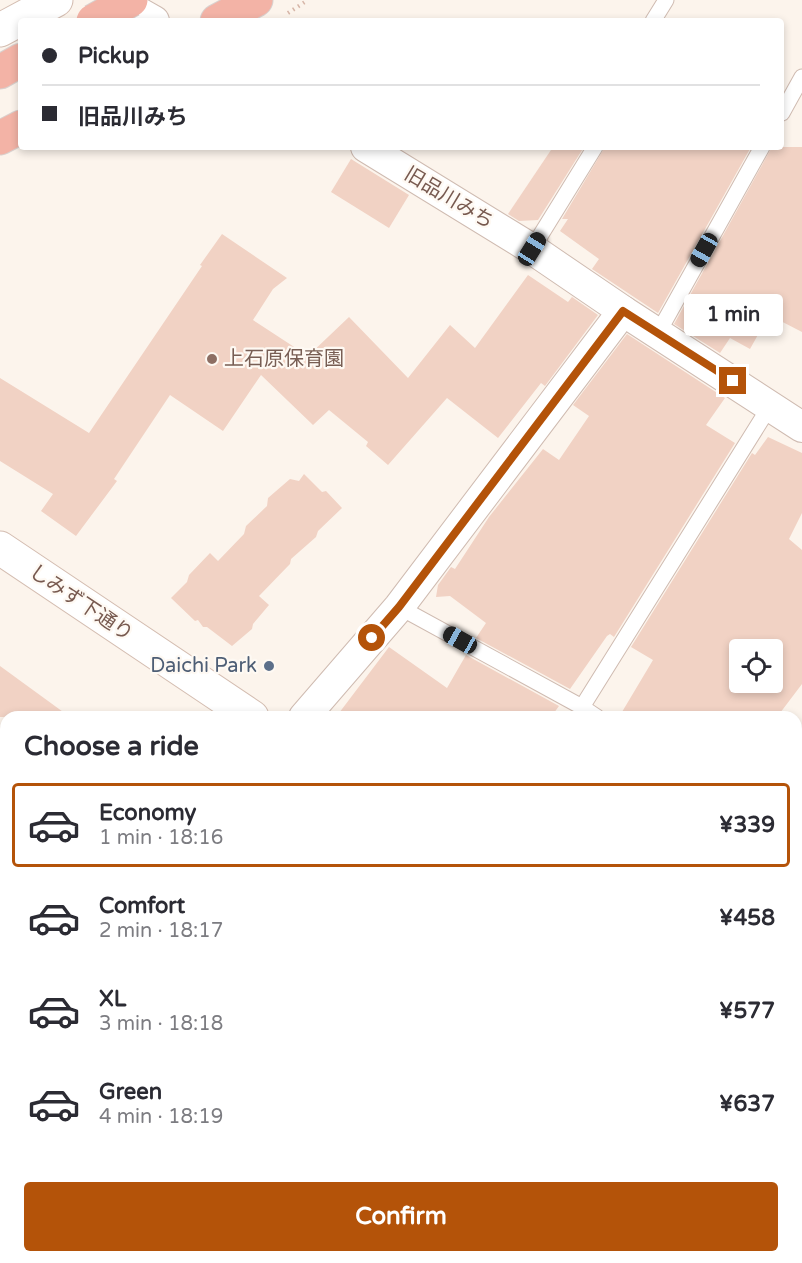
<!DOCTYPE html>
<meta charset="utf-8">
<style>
:root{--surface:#fff;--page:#f7f7f7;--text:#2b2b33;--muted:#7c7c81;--line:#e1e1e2;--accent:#b45309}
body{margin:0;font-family:"Varela Round","Noto Sans JP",sans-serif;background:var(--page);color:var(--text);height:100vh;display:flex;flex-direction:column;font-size:22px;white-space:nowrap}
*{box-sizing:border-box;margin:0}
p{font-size:20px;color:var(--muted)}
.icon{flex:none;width:33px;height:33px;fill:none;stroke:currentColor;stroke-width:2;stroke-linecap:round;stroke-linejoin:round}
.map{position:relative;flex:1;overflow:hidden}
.side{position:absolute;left:0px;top:711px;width:802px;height:552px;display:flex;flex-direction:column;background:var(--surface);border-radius:18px 18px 0 0;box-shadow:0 3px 9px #0003}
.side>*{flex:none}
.banner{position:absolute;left:18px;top:18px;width:766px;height:132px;border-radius:6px;box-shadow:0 3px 9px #0003;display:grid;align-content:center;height:132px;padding:0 24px;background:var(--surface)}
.buttons{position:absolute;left:729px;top:639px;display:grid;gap:12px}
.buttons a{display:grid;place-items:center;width:54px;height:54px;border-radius:6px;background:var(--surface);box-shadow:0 3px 9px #0003;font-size:30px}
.end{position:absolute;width:27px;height:27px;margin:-14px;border:8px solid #b45309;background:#fff;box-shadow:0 0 0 3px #fff}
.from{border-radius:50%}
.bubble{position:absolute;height:42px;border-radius:6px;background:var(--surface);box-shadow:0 3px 9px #0003;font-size:20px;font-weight:700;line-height:42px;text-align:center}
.car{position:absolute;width:18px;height:36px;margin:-18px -9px;border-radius:8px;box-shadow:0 0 4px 2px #0007;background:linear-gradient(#222 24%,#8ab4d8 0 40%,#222 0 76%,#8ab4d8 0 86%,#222 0)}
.banner b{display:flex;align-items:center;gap:21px;height:57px;font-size:22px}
.banner b+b{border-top:2px solid var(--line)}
.banner i{width:15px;height:15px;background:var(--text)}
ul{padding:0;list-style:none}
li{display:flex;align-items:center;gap:18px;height:84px;margin:0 12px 9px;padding:0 12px;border:3px solid transparent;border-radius:6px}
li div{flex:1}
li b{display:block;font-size:22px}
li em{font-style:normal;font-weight:700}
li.current{border-color:var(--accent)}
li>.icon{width:54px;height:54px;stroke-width:1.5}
h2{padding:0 24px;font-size:27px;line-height:72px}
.primary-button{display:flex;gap:12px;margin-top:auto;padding:12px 24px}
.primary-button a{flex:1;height:69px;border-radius:6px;background:var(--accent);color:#fff;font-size:24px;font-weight:700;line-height:69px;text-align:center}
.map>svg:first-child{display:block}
</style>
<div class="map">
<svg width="802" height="1263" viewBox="0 0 802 1263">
<rect width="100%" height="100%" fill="#fcf4ec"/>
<polygon fill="#f1e8f9" points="6,1102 6,1257 334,1257 343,1263 0,1263 0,1108"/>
<g fill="#f1d2c4" fill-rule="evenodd">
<polygon points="553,147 584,147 538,220 519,221 508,214"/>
<polygon points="605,147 751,147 658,313 592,269 599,259 560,231 568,219 562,219"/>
<polygon points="772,147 802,147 802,332 769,315 750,349 730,338 720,353 674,324"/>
<polygon points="351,159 409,195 389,228 331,192"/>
<polygon points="222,234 287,278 273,289 253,320 308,356 349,317 408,378 450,325 475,348 528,275 568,302 572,297 598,315 545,386 541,383 498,438 447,398 388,465 366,446 368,442 329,410 313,425 261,375 223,431 170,395 114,479 117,481 76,536 41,511 53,494 0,461 0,378 89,433 202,266 200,265"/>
<polygon points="627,334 725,398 706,425 735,443 614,637 610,634 607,636 570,689 476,638 486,623 450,596 436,597 438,585 451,567 455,569 489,517 543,449 559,460 589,416 573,405"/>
<path d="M768,437L802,453V513L789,539L802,550V684L777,717H619L653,660L631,647L752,453L755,455ZM740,650H772V682H740Z"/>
<polygon points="304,474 322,492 326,491 342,508 318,531 316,537 291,559 290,564 259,596 269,605 253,624 252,629 232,646 207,627 203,627 198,620 195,621 171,598 187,582 189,575 210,553 218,561 244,534 246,526 267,506 268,498 290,479 299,481"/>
<polygon points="389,647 447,688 466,655 559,706 551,717 336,717"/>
<polygon points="0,666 70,717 0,717"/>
</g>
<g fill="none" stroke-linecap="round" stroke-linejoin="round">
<g stroke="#cfbbb1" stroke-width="17">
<g id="lane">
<polyline points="653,21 666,0"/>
<polyline points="782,113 802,77"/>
<polyline points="532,249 595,147"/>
<polyline points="658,333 762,147"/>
<polyline points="399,607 582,707 770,406"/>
<polyline points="582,707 597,717"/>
<polyline points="796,793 802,783"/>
<polyline points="0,1094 6,1088"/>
<polyline points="706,1257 716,1263"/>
<polyline points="620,1263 646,1257"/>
</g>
</g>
<g stroke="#cfbbb1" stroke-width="32">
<g id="street">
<polyline points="117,0 154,21"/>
<polyline points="366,147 532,249 623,311 802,427"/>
<polyline points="304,717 399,607 623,311"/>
<polyline points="0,935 6,940"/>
<polyline points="366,1257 375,1263"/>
</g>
</g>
<g stroke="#d4bdb1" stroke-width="35">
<g id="secondary">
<polyline points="0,30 56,0"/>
<polyline points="0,548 252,717"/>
<polyline points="796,1084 802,1087"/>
</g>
</g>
<g stroke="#d9d1ce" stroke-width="35">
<g id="highway">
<polyline points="217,21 256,0"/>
<polyline points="0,72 21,60"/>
<polyline points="0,138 21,127"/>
</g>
</g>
<polyline stroke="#d6b5a7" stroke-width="4" stroke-dasharray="1.5 4.5" stroke-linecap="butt" points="288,13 308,0"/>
<use href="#lane" stroke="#fff" stroke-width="15"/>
<use href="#street" stroke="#fff" stroke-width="30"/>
<use href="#secondary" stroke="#fff" stroke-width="33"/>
<use href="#highway" stroke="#f3b3a6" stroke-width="33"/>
<g stroke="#d9d1ce" stroke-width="35" stroke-linecap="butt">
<polyline id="highway-bridge" points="93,21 131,0"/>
</g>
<use href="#highway-bridge" stroke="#f3b3a6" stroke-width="33"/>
</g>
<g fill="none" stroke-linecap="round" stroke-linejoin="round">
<polyline stroke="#b45309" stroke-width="8" points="372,638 399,607 623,311 733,381"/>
</g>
<circle fill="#8d6e63" stroke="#fef9f3" stroke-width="2" cx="212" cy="359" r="6"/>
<circle fill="#5c6f8a" stroke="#fef9f3" stroke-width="2" cx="269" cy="666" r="6"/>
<g text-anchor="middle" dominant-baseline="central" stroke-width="4.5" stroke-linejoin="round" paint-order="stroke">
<g font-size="20" fill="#77594f" stroke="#fef9f3">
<text transform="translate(449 198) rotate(31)">旧品川みち</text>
<text transform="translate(81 603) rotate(34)">しみず下通り</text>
</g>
<g font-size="20" fill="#785e54" stroke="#fef9f3" text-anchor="start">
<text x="224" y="359">上石原保育園</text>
</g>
<g font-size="20" fill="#4e5e75" stroke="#fef9f3" text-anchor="end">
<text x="257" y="666">Daichi Park</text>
</g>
</g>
</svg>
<div class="buttons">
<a><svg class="icon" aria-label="locate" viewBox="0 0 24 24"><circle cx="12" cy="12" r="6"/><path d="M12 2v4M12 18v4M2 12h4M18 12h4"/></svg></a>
</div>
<i class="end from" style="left:372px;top:638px"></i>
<i class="end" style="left:733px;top:381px"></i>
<div class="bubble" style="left:684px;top:294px;width:99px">1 min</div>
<i class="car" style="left:532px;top:249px;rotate:32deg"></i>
<i class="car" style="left:704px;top:250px;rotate:209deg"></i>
<i class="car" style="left:460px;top:640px;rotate:299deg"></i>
<div class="banner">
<b><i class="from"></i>Pickup</b>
<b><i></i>旧品川みち</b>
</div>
<section class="side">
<h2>Choose a ride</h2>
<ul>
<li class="current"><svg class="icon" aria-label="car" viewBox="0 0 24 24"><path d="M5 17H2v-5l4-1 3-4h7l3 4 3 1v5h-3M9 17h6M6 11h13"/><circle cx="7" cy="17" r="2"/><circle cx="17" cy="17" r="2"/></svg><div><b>Economy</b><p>1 min · 18:16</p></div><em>¥339</em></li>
<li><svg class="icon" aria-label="car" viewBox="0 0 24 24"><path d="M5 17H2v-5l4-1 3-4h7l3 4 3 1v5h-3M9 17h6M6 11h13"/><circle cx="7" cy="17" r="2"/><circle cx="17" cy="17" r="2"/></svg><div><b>Comfort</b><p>2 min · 18:17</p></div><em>¥458</em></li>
<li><svg class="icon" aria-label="car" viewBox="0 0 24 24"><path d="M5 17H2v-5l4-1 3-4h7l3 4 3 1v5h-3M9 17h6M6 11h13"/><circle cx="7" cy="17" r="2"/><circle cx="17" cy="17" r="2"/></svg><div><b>XL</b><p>3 min · 18:18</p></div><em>¥577</em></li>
<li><svg class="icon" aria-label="car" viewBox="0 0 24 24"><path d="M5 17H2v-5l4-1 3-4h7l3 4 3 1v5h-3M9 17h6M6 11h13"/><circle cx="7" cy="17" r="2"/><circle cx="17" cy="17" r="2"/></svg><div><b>Green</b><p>4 min · 18:19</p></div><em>¥637</em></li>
</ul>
<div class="primary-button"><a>Confirm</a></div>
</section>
</div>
